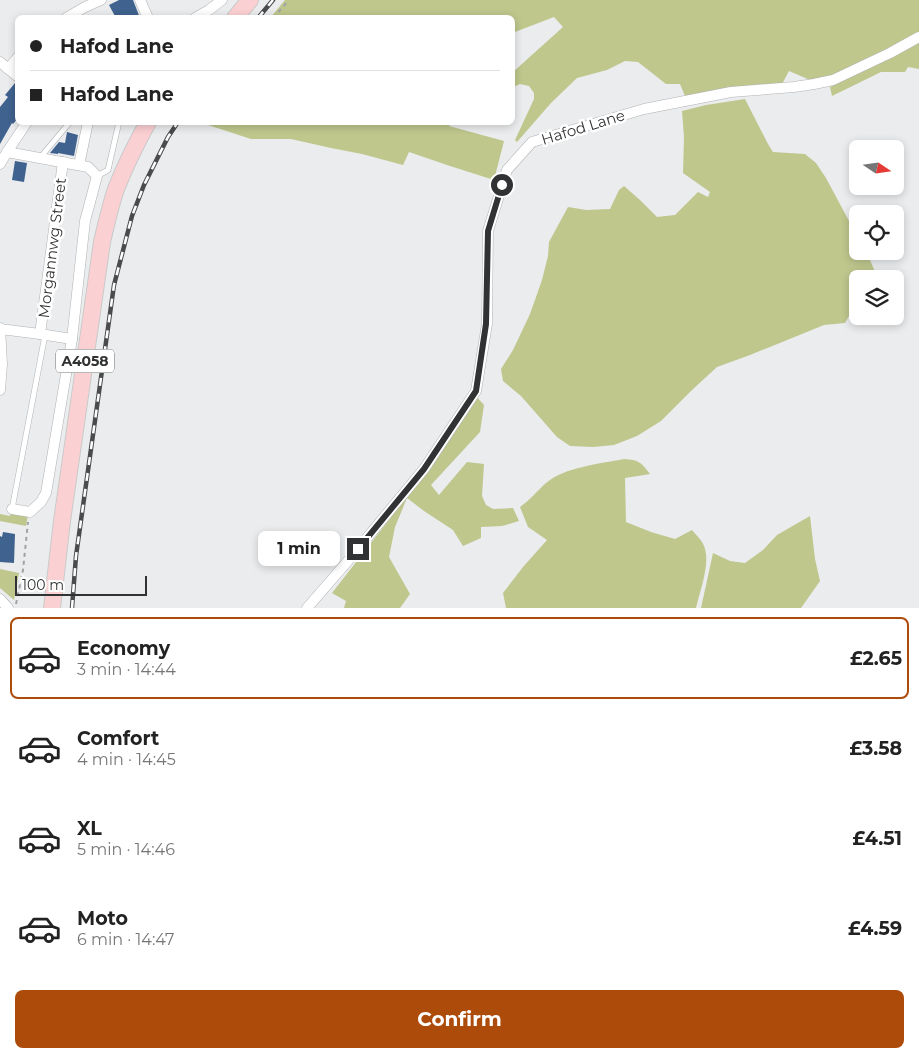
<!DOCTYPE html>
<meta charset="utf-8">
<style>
:root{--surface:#fff;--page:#f2f2f2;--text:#222;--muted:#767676;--line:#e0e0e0;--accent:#ad4b0b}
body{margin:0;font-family:Montserrat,sans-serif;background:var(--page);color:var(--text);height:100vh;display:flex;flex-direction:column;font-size:19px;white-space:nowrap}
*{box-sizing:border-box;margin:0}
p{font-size:16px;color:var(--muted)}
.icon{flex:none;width:28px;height:28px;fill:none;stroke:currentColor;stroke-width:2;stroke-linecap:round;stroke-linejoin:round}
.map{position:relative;height:608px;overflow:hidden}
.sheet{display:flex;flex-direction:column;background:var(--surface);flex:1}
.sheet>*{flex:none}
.banner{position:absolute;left:15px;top:15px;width:500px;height:110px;border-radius:8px;box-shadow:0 2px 8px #0003;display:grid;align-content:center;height:110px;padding:0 15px;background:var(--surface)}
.needle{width:32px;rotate:103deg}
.controls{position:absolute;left:849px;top:140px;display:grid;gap:10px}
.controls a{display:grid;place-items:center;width:55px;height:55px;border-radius:8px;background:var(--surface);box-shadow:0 2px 8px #0003;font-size:25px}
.scale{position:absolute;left:15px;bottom:12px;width:132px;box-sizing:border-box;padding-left:5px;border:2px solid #313233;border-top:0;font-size:14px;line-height:18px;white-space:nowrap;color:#313233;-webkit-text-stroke:4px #fff;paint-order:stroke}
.end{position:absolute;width:22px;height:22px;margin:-11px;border:6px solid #313233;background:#fff;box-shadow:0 0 0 2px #fff}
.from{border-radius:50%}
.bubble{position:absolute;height:35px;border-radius:8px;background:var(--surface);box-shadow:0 2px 8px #0003;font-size:16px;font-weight:700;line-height:35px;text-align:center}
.banner b{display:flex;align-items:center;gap:18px;height:48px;font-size:19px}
.banner b+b{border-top:1px solid var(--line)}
.banner i{width:12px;height:12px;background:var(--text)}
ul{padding:9px 0 0;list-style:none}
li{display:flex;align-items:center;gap:15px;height:82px;margin:0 10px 8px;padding:0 5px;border:2px solid transparent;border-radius:8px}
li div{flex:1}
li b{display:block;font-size:19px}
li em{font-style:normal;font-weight:700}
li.current{border-color:var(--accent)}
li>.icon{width:45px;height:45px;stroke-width:1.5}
.action{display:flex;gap:10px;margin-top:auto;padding:10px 15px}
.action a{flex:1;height:58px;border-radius:8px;background:var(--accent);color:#fff;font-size:20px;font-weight:700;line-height:58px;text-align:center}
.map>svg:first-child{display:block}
</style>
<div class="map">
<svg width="919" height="608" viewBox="0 0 919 608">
<rect width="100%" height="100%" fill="#eaecee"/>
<g fill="#bfc78d">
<polygon points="285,0 919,0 919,35 833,77 810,80 789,71 781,86 725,89 685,96 680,84 666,84 638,62 625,61 607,70 577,78 551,103 517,142 515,140 534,99 534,93 529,86 520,84 513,87 513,72 563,27 554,17 515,32 513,34 512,18 270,18"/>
<polygon points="919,39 919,69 908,67 905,72 881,72 832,96 830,87 865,70"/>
<polygon points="745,99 768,144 773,152 805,154 816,163 826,178 857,236 858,251 866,251 877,276 875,279 858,279 857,302 845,323 824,325 750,355 717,367 692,390 661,421 637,436 614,445 593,447 570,446 557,437 521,396 503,381 501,369 513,350 530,314 542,280 548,256 549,242 568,207 586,210 610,209 619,190 624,186 640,200 657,217 675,215 698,192 708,197 710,192 683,173 684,137 682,111 706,105"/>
<polygon points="202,123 451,123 449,126 504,141 494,180 450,166 409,152 403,165 362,154 331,148 291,139 251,139"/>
<polygon points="476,396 484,405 480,432 431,485 439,495 467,462 484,464 482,496 486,505 493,509 513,508 519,521 502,526 481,527 481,538 463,546 453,530 424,511 407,498 395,527 389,557 410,594 400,608 344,608 346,601 332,593 395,512"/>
<path d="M624,459C639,460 641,462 650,474L625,478L626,522L651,532L675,539L692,530C696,535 702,540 704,546C711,563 700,590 696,608H506L503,593L523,567L547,540L528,527L520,507C530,500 537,491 546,483C565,467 599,464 624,459Z"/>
<polygon points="11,512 28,515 26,526 0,521 0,514 10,516"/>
<polygon points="810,516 815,559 820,581 801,608 701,608 713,553 730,561 745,563 763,550 777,535"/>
<polygon points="0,569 19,573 14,600 0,588"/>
</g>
<g fill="#3f628e">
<polygon points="119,0 133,0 140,18 116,18 109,5"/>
<polygon points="15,83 18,84 18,118 13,124 12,123 0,144 0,107 8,97 5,95"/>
<polygon points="67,132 78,135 74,156 58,153 58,154 50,153 59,142 65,143"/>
<polygon points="15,161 27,163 24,182 12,180"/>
<polygon points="3,532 15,534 14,563 0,562 0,536 2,537"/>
</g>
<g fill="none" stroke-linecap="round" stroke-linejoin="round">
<g stroke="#b0b2b4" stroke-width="6">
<g id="lane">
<polyline points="41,158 44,153 70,122"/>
<polyline points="97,176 108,170 119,122"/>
<polyline points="12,509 45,335"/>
</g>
</g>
<g stroke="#b0b2b4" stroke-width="11">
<g id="street">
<polyline points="140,0 148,18"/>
<polyline points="66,18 85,7 101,0"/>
<polyline points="195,18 209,10 222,0"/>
<polyline points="0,62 18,77"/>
<polyline points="8,69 18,57"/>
<polyline points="7,152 88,167 97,176 85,221 72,339 46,493 41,502 30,512 12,509"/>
<polyline points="0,164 7,152 27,122"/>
<polyline points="79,165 88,122"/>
<polyline points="0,328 2,364 0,390"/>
<polyline points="0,329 40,334 72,339"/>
<polyline points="40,334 63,162"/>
<polyline points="0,599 8,608"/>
<polyline points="307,608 347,562 424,469 476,391 487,324 488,231 507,170 532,142 644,109 731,92 794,87 814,84 833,80 890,53 919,37"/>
</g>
</g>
<g stroke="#c9caca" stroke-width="18">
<g id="primary">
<polyline points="235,18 250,0"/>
<path d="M52,608L62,521L102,242C106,225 110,207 116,189C125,166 136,144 148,122"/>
</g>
</g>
<g stroke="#a1a2a4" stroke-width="2" stroke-dasharray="4 4" stroke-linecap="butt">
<polyline points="273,18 289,0"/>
<polyline points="16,604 23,570 28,522"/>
</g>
<use href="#lane" stroke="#fff" stroke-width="5"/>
<use href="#street" stroke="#fff" stroke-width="10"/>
<use href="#primary" stroke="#fbd0d3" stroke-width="16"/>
<g stroke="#4a4b4c" stroke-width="4.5">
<g id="rail">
<polyline points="258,18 273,0"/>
<polyline points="72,608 76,556 114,285 132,216 144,185 168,137 178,122"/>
</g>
</g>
<use href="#rail" stroke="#fff" stroke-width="2.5" stroke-dasharray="8" stroke-linecap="butt"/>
</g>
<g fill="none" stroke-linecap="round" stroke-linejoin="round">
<polyline stroke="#313233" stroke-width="6" points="358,549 424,469 476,391 486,324 488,231 502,185"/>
</g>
<g text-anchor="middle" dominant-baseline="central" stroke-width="5" stroke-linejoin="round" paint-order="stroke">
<rect fill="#fff" stroke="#6f7070" stroke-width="1" x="56" y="349.5" width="58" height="23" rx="4"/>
<g font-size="14" font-weight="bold" fill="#313233">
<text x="85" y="361">A4058</text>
</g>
<g font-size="15" fill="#313233" stroke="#fff">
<text transform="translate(583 127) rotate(-17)">Hafod Lane</text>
<text transform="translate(52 248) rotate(-83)">Morgannwg Street</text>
</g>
</g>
</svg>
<div class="controls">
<a><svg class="needle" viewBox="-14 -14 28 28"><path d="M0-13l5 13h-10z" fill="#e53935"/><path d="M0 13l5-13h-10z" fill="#767676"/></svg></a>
<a><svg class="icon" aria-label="locate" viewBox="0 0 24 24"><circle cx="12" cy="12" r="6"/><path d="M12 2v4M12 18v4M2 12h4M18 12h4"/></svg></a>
<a><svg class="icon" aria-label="layers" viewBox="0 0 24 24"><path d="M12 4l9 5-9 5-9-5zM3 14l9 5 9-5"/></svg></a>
</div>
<div class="scale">100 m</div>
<i class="end from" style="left:502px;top:185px"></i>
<i class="end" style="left:358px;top:549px"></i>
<div class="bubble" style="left:258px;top:531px;width:82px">1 min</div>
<div class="banner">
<b><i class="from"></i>Hafod Lane</b>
<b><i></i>Hafod Lane</b>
</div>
</div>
<section class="sheet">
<ul>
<li class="current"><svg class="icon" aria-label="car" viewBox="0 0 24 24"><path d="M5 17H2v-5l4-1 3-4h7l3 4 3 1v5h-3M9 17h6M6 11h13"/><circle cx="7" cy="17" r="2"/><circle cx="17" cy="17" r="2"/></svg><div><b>Economy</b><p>3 min · 14:44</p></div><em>£2.65</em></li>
<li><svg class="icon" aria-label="car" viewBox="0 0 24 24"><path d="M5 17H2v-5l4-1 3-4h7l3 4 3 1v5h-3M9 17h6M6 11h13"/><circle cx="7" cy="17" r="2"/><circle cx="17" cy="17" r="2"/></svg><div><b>Comfort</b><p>4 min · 14:45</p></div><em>£3.58</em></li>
<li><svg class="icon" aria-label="car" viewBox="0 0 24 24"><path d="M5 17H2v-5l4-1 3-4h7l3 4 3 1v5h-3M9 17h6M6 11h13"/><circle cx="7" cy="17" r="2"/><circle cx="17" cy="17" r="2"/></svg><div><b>XL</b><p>5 min · 14:46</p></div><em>£4.51</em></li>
<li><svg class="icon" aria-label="car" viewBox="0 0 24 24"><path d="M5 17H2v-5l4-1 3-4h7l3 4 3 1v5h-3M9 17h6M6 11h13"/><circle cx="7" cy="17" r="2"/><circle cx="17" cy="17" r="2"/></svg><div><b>Moto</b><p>6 min · 14:47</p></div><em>£4.59</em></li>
</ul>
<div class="action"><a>Confirm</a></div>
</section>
